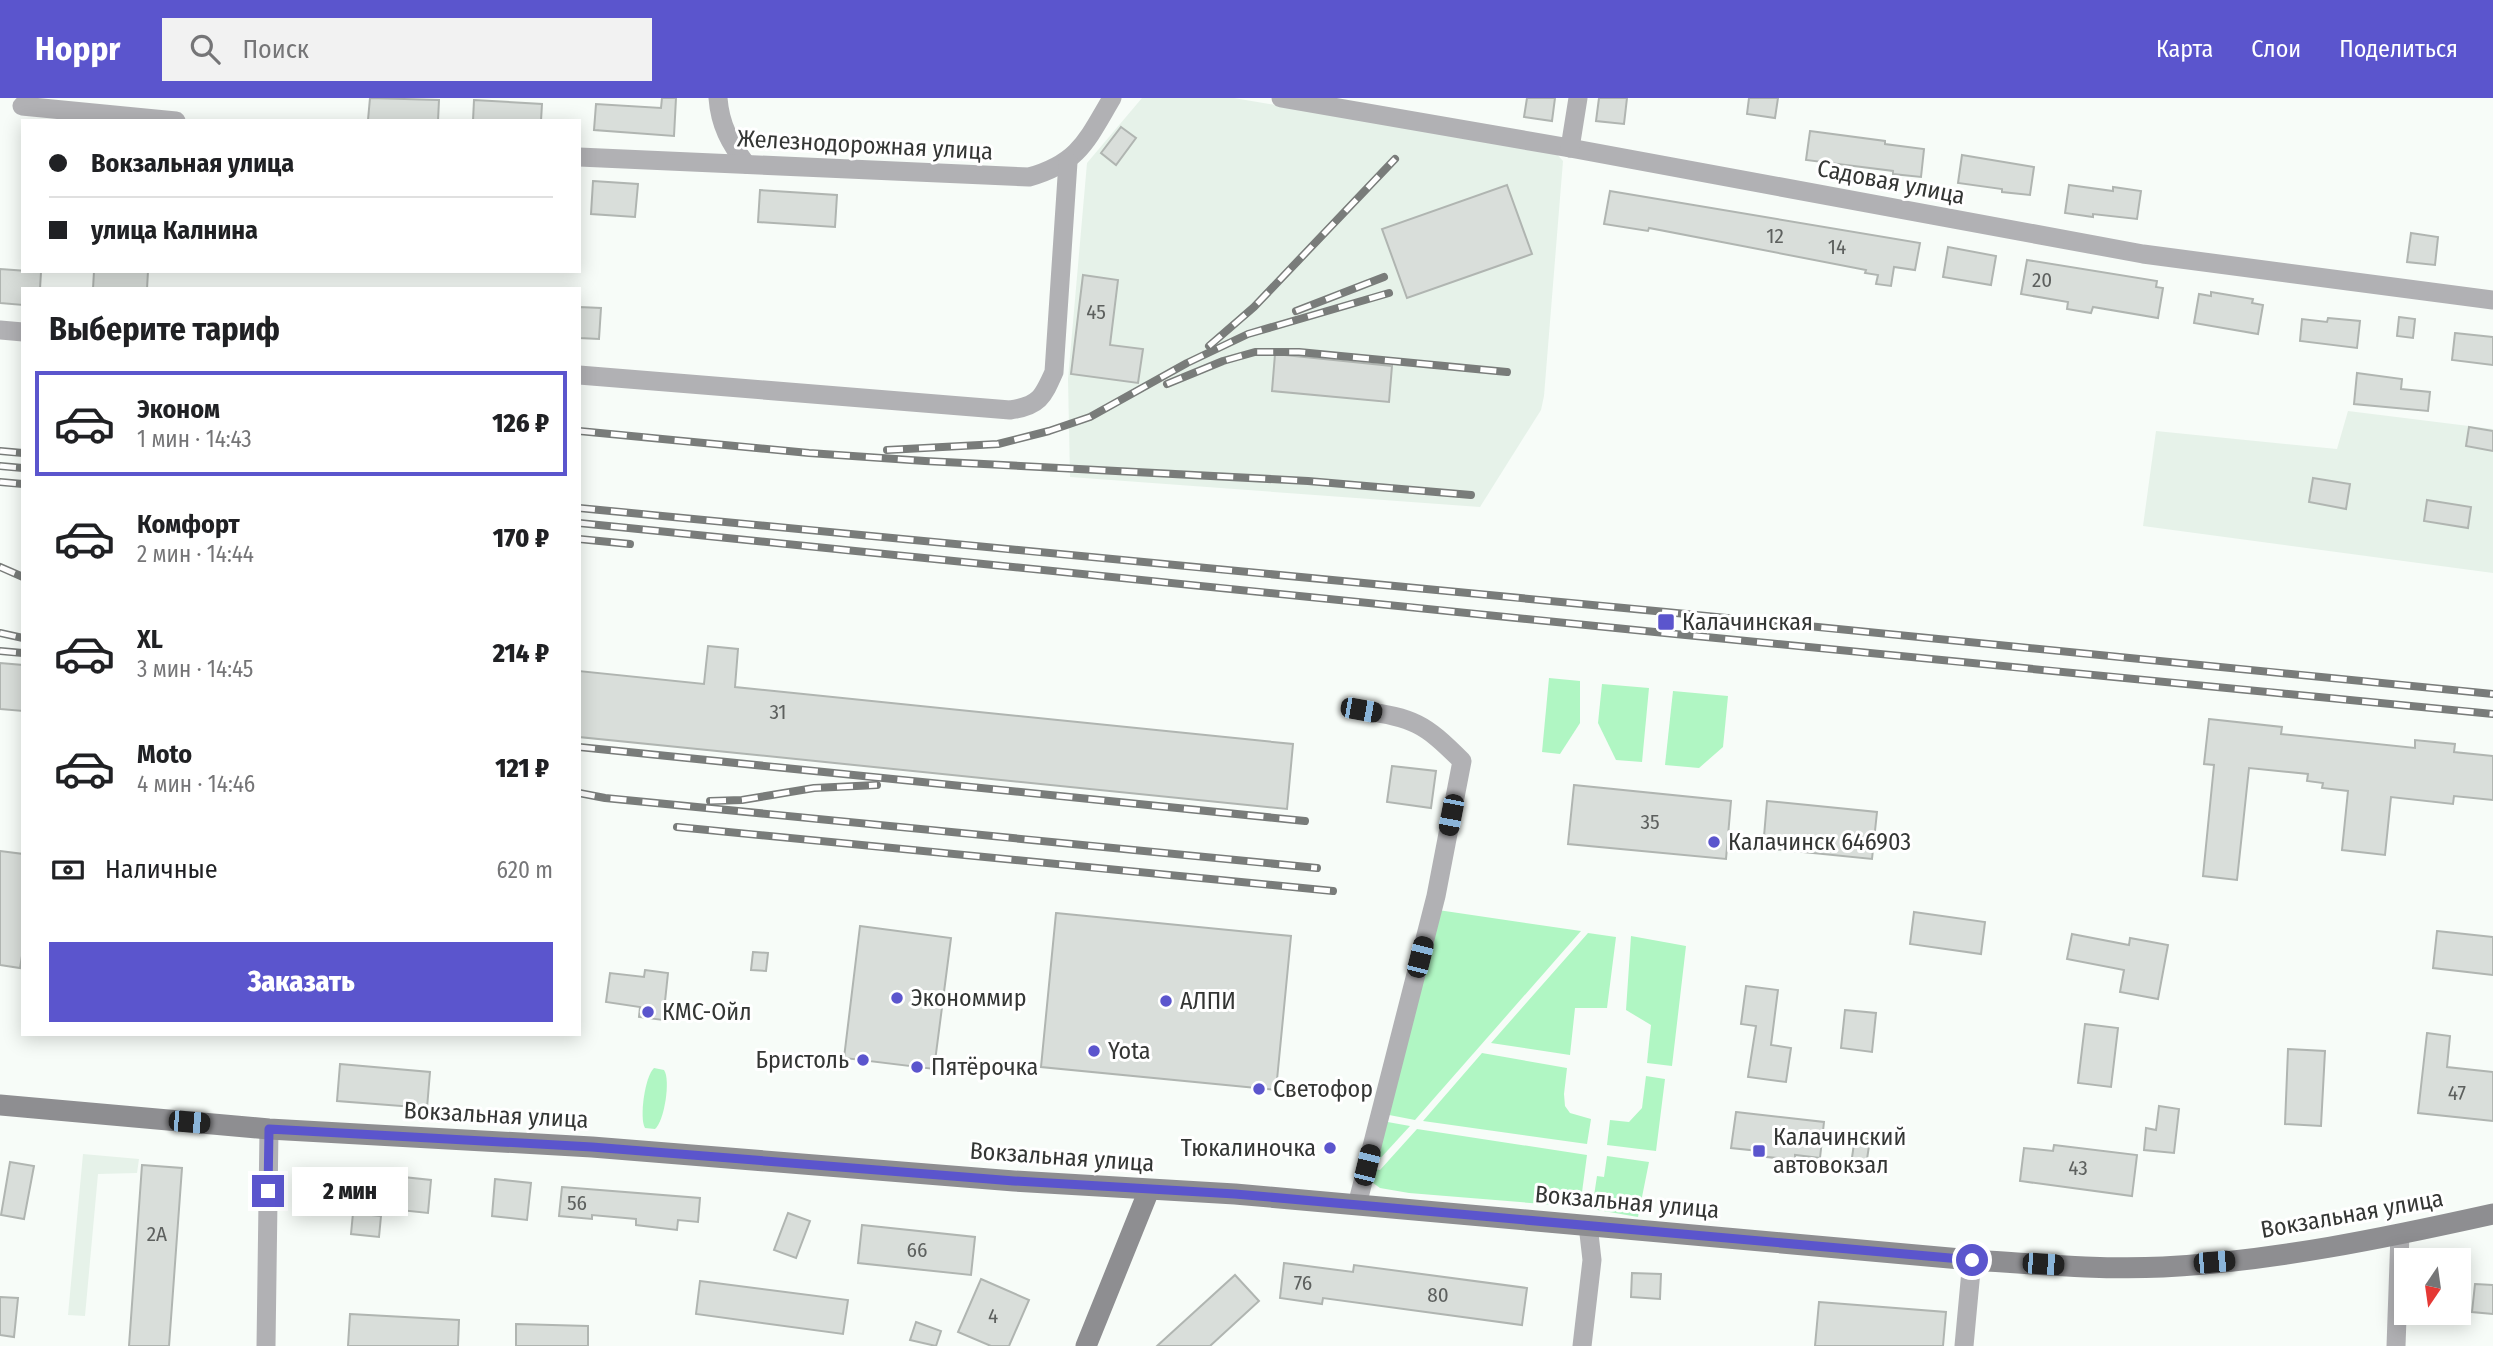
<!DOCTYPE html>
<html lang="ru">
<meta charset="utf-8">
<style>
:root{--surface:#fff;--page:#f2f2f2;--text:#202124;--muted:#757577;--line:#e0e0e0;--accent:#5b55cd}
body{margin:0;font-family:"Fira Sans Condensed",sans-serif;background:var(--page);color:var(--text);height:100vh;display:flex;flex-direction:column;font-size:26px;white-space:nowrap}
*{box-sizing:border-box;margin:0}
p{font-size:23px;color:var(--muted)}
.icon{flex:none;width:38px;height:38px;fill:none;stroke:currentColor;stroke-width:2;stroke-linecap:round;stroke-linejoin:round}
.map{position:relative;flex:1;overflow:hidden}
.drawer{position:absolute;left:21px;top:189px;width:560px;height:749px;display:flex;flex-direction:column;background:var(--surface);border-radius:0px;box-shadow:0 4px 18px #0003}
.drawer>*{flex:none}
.hud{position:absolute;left:21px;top:21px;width:560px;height:154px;border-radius:0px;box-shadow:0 4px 18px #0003;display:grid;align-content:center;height:154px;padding:0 28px;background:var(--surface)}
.needle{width:46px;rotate:193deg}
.buttons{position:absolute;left:2394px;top:1150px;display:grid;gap:14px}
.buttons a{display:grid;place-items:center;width:77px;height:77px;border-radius:0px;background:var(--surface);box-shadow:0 4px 18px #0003;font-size:35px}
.end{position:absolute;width:32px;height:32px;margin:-16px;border:9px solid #5b55cd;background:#fff;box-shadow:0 0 0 4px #fff}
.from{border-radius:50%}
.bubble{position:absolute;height:49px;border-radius:0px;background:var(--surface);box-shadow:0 4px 18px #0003;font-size:23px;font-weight:800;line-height:49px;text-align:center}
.car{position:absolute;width:21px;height:42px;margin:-21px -10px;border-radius:9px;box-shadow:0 0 5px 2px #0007;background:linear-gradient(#222 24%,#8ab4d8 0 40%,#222 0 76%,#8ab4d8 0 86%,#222 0)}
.hud b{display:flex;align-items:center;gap:24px;height:66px;font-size:26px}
.hud b+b{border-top:2px solid var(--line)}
.hud i{width:18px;height:18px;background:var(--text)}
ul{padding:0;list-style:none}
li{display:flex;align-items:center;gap:21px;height:105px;margin:0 14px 10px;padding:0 14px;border:4px solid transparent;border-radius:0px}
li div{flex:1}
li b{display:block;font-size:26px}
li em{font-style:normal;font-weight:800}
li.selected{border-color:var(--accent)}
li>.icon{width:63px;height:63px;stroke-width:1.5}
h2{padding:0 28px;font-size:32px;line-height:84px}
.pay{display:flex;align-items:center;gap:18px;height:77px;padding:0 28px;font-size:26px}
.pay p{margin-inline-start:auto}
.cta{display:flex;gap:14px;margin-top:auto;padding:14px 28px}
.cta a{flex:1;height:80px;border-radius:0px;background:var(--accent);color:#fff;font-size:28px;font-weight:800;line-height:80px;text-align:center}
header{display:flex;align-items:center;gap:42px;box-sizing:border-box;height:98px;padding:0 35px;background:var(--accent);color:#fff}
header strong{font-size:33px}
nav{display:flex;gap:38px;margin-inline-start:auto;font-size:24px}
.search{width:490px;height:63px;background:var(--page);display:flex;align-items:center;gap:18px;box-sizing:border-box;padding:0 24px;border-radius:0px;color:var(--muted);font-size:26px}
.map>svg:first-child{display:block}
</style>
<header>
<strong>Hoppr</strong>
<div class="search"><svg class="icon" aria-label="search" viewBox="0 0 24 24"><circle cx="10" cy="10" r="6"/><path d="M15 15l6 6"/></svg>Поиск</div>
<nav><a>Карта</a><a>Слои</a><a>Поделиться</a></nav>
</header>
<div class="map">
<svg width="2493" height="1248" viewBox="0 0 2493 1248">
<rect width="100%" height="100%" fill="#f7fcf8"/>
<g fill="#e6f2e9">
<polygon points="1142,0 1234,0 1555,54 1563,63 1544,298 1541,312 1480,409 1070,379 1068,281 1087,65"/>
<polygon points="2348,313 2493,331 2493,475 2143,428 2156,333 2337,351"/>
<polygon points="83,1056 139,1061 137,1075 98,1076 85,1218 68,1217"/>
</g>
<g fill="#b0f6c3">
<polygon points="1549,580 1580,583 1580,625 1560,656 1542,654"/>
<polygon points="1602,586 1649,590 1642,664 1616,662 1598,625"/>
<polygon points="1673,593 1728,598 1723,649 1699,670 1665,667"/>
<polygon points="1438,812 1581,833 1415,1022 1384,1016"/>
<polygon points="1588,835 1616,839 1607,910 1575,910 1570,957 1491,945"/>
<polygon points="1631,838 1686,848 1672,968 1647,965 1651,927 1626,912"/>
<polygon points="1482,955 1567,970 1564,996 1565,1008 1570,1015 1591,1021 1587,1046 1423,1023"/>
<path d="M654,970L664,972C671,982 664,1024 655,1031L645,1030C639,1020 645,978 654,970Z"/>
<polygon points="1646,978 1665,981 1656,1053 1607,1047 1610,1022 1629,1024 1642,1010"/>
<polygon points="1382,1023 1410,1028 1377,1064"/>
<polygon points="1417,1031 1587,1057 1580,1109 1409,1095 1380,1090 1373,1085 1370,1070 1380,1072"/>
<polygon points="1607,1058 1649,1064 1638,1119 1592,1111 1597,1078 1604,1079"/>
</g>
<g fill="#d9deda" stroke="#b0b5b1" stroke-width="2">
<polygon points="370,0 439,2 438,23 368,22"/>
<polygon points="662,0 676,0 674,38 594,32 596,6 661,10"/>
<polygon points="1527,0 1555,0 1552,23 1524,19"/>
<polygon points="1599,0 1627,0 1624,26 1596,23"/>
<polygon points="1749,0 1778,0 1775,20 1747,16"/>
<polygon points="474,2 542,6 541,23 473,23"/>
<polygon points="1121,29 1136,40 1116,67 1101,55"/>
<polygon points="1810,33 1885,43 1885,46 1924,51 1921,79 1893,76 1893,73 1806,62"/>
<polygon points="1962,57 2034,69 2030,97 2002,94 2002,91 1958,85"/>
<polygon points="593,83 638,86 635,119 591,116"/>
<polygon points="1507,87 1532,156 1407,200 1382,131"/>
<polygon points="2069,87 2113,93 2113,89 2141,93 2137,121 2093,116 2093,119 2065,115"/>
<polygon points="760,92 837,97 835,129 758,124"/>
<polygon points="1610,93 1920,145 1915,172 1894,169 1891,188 1876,186 1878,177 1865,175 1866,172 1649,130 1648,133 1604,126"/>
<polygon points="2411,135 2438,139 2435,167 2407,164"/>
<polygon points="1948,149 1996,158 1991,187 1943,179"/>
<polygon points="2027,162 2157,183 2156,189 2163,190 2158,220 2093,209 2091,215 2067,211 2068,204 2021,196"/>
<polygon points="0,171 41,174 40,191 23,191 23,207 0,205"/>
<polygon points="94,173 148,173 147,191 93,191"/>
<polygon points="1083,177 1118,182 1110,247 1143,251 1138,285 1071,276"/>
<polygon points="2211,194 2253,201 2252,205 2263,207 2258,236 2194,225 2199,196 2211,198"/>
<polygon points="579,209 601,210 599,241 579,240"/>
<polygon points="2399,219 2415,221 2413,240 2397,238"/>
<polygon points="2328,220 2360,223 2357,250 2300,243 2302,221 2327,224"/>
<polygon points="2455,235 2493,239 2493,267 2452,262"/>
<polygon points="1275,256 1392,268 1389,304 1272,293"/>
<polygon points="2357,275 2402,281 2401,291 2430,294 2428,313 2354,306"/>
<polygon points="2469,329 2493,333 2493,353 2466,348"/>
<polygon points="2313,380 2350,386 2346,411 2309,404"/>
<polygon points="2427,402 2471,409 2468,430 2424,423"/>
<polygon points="708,548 738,551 735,589 1293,646 1287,711 579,639 579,573 704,586"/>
<polygon points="0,565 23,567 23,613 0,611"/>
<polygon points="2209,621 2282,629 2281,636 2415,650 2415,642 2455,646 2454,654 2493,658 2493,702 2454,698 2453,706 2391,699 2385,757 2342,752 2348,693 2322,690 2323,685 2307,683 2308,676 2249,670 2237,782 2203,778 2214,667 2204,666"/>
<polygon points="1392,668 1436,673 1431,710 1387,704"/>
<polygon points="1574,687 1731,703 1726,761 1568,746"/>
<polygon points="1767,703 1877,714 1872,761 1763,750"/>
<polygon points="0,753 23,756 23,852 20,870 0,867"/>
<polygon points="1914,814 1985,824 1981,856 1910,846"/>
<polygon points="1056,815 1291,838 1276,992 1041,969"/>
<polygon points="860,828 951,840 934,971 844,960"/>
<polygon points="2437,833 2493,839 2493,877 2433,870"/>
<polygon points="2072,836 2129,847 2130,840 2168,847 2158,901 2120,894 2124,872 2067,861"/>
<polygon points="753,854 768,855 766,873 751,872"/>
<polygon points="645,872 668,875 663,922 639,919 640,909 606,904 610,875 644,879"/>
<polygon points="1746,888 1778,892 1771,947 1791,950 1786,984 1748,979 1756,928 1741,926"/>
<polygon points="1845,912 1876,915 1872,954 1841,950"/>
<polygon points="2085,926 2118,930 2111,989 2078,985"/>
<polygon points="2427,935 2450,938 2447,969 2493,974 2493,1023 2418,1015"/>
<polygon points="2288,951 2325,953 2321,1028 2285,1026"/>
<polygon points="340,966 430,974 427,1010 337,1003"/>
<polygon points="2159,1008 2179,1011 2174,1055 2144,1052 2146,1030 2156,1032"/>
<polygon points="1736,1014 1824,1024 1820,1060 1795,1057 1795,1062 1758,1058 1759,1053 1731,1050"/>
<polygon points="1855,1039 1870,1041 1865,1075 1850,1073"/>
<polygon points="2054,1047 2137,1057 2132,1098 2020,1083 2024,1050 2053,1053"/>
<polygon points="10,1064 34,1068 24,1121 1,1117"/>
<polygon points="142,1067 182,1070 169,1248 129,1248"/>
<polygon points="375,1076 431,1082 428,1115 372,1109"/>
<polygon points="495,1081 531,1085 527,1122 492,1118"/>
<polygon points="562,1089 700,1100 698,1124 678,1122 677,1132 636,1127 636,1121 592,1117 592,1121 559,1118"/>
<polygon points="353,1115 381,1118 379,1139 351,1136"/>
<polygon points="788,1115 810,1123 796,1160 774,1152"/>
<polygon points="862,1127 975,1139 971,1177 858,1165"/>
<polygon points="1284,1165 1353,1174 1354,1167 1527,1190 1522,1227 1323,1200 1322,1206 1280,1200"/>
<polygon points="1632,1175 1661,1176 1660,1201 1631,1199"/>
<polygon points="1235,1177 1259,1203 1210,1248 1157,1248"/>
<polygon points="981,1181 1029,1202 1009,1248 991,1248 958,1234"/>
<polygon points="700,1183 848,1202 843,1236 696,1216"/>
<polygon points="2475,1186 2493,1187 2493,1216 2472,1214"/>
<polygon points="0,1199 18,1200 14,1239 0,1237"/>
<polygon points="1819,1204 1946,1214 1943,1248 1815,1248"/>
<polygon points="350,1216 459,1222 458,1248 348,1248"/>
<polygon points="916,1224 941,1233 936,1248 910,1242"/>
<polygon points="516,1226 588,1228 588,1248 516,1248"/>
</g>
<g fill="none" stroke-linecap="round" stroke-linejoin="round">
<g stroke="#b1b1b4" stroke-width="19">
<path d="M718,0C720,27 730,45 746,66"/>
<polyline points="1281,0 1570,50 2143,156 2493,202"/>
<polyline points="22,8 176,23"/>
<polyline points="1570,50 1578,0"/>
<path d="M579,59L1029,79C1079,65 1087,42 1112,0"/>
<polyline points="0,232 23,234"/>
<path d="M579,277L1010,312C1039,308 1043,299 1054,274L1068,64"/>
<path d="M1357,1107L1436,798L1462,663C1423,624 1415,621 1361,612"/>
<polyline points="266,1248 269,1031"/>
<polyline points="1582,1248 1592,1162 1588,1127"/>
<polyline points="1964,1248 1972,1162"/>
<polyline points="2396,1248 2400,1136"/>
</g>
<g stroke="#8e8e91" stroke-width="21">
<path d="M0,1007L269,1031L592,1049L1014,1083L1235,1096L1972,1162C2036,1166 2100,1172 2163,1169C2274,1163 2385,1140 2493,1116"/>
<polyline points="1086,1248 1149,1092"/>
</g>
<g stroke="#797c7a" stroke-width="8">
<g id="rail">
<polyline points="1296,213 1384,179"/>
<polyline points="1209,248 1254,209 1395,61"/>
<polyline points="1167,286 1223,263 1255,254 1299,254 1507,274"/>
<polyline points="579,333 809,355 925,363 1308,383 1471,397"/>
<polyline points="887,352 998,346 1049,333 1090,319 1187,265 1248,236 1389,195"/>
<polyline points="0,353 23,355"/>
<polyline points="0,368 23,370"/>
<polyline points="0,384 23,386"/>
<polyline points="579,410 1666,514 2493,596"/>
<polyline points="579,425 1665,535 2493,616"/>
<polyline points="579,441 630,446"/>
<polyline points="0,469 23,479"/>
<polyline points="0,535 23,540"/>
<polyline points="0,553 23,555"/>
<polyline points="579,649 1305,723"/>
<polyline points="579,695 605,700 1317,770"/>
<polyline points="710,703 742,702 814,690 877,687"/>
<polyline points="677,729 1333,793"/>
</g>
</g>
<use href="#rail" stroke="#fff" stroke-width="5" stroke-dasharray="16" stroke-linecap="butt"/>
</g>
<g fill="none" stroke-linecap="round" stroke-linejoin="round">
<polyline stroke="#5b55cd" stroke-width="9" points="268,1093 269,1031 592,1049 1014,1083 1235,1096 1972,1162"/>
</g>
<g fill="#5b55cd" stroke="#fff" stroke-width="2.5">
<rect x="1657" y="515" width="18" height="18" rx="3.5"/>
<circle cx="1714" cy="744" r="7"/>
<circle cx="897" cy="900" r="7"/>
<circle cx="1166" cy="903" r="7"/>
<circle cx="648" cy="914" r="7"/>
<circle cx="1094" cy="953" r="7"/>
<circle cx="863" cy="962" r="7"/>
<circle cx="917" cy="969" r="7"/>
<circle cx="1259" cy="991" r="7"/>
<circle cx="1330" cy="1050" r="7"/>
<rect x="1752" y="1046" width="14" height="14" rx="3.5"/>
</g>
<g text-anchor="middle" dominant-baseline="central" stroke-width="6" stroke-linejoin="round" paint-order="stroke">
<g font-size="21" fill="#5d605e">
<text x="1775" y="138">12</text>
<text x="1837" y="149">14</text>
<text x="2042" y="182">20</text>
<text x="1096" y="214">45</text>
<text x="778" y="614">31</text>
<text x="1650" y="724">35</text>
<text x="2457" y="995">47</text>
<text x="2078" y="1070">43</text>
<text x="577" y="1105">56</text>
<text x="157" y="1136">2А</text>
<text x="917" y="1152">66</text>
<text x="1303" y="1185">76</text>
<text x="1438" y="1197">80</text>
<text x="993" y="1218">4</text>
</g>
<g font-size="24" fill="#343634" stroke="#fff">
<text transform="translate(865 47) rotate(3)">Железнодорожная улица</text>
<text transform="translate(1891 84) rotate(11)">Садовая улица</text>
<text transform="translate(496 1017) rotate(3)">Вокзальная улица</text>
<text transform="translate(1062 1059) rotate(4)">Вокзальная улица</text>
<text transform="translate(1627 1104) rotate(5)">Вокзальная улица</text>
<text transform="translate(2352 1116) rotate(-10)">Вокзальная улица</text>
</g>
<g font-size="24" fill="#343634" stroke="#fff" text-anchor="start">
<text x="1682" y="524">Калачинская</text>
<text x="1728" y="744">Калачинск 646903</text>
<text x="911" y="900">Экономмир</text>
<text x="1180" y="903">АЛПИ</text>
<text x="662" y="914">КМС-Ойл</text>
<text x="1108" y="953">Yota</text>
<text x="849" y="962" text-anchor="end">Бристоль</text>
<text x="931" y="969">Пятёрочка</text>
<text x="1273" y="991">Светофор</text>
<text x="1773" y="1039">Калачинский<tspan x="1773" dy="28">автовокзал</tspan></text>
<text x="1316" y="1050" text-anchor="end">Тюкалиночка</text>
</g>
</g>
</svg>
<div class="buttons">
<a><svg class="needle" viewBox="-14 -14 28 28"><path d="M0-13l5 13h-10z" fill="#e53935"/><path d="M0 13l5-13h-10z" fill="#757577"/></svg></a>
</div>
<i class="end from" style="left:1972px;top:1162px"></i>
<i class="end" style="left:268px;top:1093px"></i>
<div class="bubble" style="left:292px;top:1069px;width:116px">2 мин</div>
<i class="car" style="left:1361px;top:612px;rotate:100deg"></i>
<i class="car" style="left:1451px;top:717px;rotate:191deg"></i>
<i class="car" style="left:1420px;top:859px;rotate:14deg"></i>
<i class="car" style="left:189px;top:1024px;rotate:95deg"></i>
<i class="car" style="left:1367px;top:1067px;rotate:14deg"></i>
<i class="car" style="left:2214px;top:1164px;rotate:85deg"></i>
<i class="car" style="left:2043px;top:1166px;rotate:94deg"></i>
<div class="hud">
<b><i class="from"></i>Вокзальная улица</b>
<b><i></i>улица Калнина</b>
</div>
<section class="drawer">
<h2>Выберите тариф</h2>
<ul>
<li class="selected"><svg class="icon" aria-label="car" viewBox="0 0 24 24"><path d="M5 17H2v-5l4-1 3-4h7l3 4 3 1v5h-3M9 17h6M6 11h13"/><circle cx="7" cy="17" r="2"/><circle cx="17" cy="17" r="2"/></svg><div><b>Эконом</b><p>1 мин · 14:43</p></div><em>126 ₽</em></li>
<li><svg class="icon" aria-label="car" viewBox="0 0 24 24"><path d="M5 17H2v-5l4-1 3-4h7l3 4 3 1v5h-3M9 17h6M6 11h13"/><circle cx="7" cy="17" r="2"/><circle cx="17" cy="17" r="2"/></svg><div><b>Комфорт</b><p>2 мин · 14:44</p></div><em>170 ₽</em></li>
<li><svg class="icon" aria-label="car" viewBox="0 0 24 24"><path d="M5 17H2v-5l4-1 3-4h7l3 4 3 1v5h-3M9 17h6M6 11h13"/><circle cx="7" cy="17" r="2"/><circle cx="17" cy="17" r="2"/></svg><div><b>XL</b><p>3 мин · 14:45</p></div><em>214 ₽</em></li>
<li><svg class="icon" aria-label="car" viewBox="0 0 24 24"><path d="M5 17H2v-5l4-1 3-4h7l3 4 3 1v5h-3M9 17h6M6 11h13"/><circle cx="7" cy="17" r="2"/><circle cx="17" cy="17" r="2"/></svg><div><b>Moto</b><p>4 мин · 14:46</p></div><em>121 ₽</em></li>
</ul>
<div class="pay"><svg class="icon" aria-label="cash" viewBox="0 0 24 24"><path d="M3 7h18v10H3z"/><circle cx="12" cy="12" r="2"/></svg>Наличные<p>620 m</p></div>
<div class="cta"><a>Заказать</a></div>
</section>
</div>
